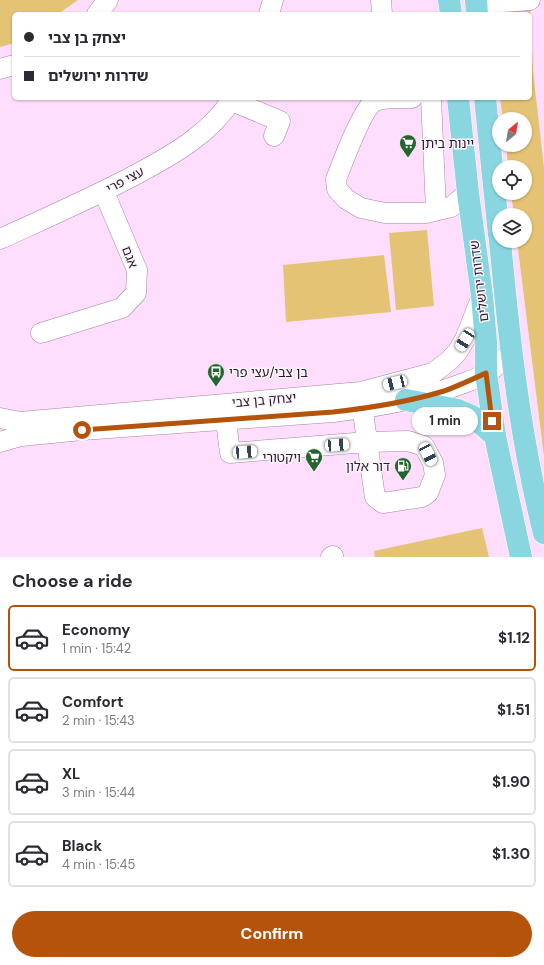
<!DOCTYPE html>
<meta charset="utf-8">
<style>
:root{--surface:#fff;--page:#f2f2f3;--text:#2b2b33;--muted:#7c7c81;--line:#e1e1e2;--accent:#b45309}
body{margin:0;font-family:"DM Sans","Noto Sans Hebrew",sans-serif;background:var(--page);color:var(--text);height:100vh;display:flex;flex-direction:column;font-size:15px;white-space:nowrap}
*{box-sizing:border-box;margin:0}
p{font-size:13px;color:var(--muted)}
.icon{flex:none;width:22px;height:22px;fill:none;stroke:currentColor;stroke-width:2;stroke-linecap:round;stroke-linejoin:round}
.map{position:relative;height:557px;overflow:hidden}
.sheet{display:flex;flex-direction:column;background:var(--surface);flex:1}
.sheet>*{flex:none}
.banner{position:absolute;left:12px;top:12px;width:520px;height:88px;border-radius:6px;box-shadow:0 1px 3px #0004;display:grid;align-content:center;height:88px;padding:0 12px;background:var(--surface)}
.needle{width:26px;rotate:30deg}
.fabs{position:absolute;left:492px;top:112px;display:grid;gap:8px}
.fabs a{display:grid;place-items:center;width:40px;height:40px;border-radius:50%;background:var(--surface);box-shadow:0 1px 3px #0004;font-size:20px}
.end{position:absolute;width:18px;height:18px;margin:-9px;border:5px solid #b45309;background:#fff;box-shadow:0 0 0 2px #fff}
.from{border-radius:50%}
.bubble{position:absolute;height:28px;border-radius:14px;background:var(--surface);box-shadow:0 1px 3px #0004;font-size:13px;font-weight:700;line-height:28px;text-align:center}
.car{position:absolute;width:12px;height:24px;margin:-12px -6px;border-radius:5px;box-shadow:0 0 3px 1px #0007;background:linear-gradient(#fff 24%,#345 0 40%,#fff 0 76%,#345 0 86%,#fff 0)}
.banner b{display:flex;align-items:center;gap:14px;height:38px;font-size:15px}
.banner b+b{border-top:1px solid var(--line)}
.banner i{width:10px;height:10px;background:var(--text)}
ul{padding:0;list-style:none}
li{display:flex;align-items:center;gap:12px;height:66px;margin:0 8px 6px;padding:0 4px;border:2px solid var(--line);border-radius:6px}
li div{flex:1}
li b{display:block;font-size:15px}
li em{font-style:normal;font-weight:700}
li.current{border-color:var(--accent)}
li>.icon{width:36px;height:36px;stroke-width:1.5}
h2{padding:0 12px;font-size:18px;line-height:48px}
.action{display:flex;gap:8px;margin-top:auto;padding:8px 12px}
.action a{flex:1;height:46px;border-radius:24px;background:var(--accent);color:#fff;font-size:16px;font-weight:700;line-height:46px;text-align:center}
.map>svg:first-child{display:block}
</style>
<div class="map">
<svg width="544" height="557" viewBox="0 0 544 557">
<rect width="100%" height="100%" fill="#feddfd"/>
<g fill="#e5c374">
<polygon points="0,0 78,0 58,14 14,14 14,43 0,47"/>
<polygon points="530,8 533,71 544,168 544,456 517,241 525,241 525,215 514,215 511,193 525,193 525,167 508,167 506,145 525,145 525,119 503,119 500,98 530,98 530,14 491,14"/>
<polygon points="427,230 434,306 396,310 389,233"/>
<polygon points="384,255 391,312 286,322 283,265"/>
<polygon points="482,528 489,557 375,557 374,551"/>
</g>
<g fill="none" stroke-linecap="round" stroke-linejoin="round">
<g stroke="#a782a6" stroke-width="21">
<g id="minor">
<polyline points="381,0 382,14"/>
<polyline points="476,4 530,0"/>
<polyline points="97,14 108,0"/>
<polyline points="269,14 273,0"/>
<polyline points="0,69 14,65"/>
<path d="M412,98C402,98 385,97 375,101C363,107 342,164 336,179L337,189L346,199L361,208L385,213H426L451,207L468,193"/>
<polyline points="431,98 436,210"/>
<polyline points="232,101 280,121 274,136"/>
<path d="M0,239C46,218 92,198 137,174C174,154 210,134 233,98"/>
<polyline points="41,333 122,308 136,293 137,270 104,192"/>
<polyline points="0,418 20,422 361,392 433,373 450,360 458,351 465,339 482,296"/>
<path d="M226,420L230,453L368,442L408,441L424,446L433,463L435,475L428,493L422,497L383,503L375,497C370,463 365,429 361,395"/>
<path d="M0,442L21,436L82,430L333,412C377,407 423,399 464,383C472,380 480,377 487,373C497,367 504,358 512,350"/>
<polyline points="331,557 333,556"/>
</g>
</g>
<g stroke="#fff" stroke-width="23">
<g id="major">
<polyline points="449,0 451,14"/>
<polyline points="476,0 477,14"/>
<polyline points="458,98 468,193 482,296 486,342 486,373 495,436 521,557"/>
<polyline points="485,98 499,235"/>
<path d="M500,241C509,339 520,438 544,533"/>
<polyline points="406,400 458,410 472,416 495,436"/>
</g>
</g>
<use href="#minor" stroke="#fff" stroke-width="20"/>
<use href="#major" stroke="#89d6e0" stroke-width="22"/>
</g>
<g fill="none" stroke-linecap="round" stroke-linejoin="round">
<path stroke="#b45309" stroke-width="5" d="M82,430L333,412C370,408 408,402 444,391C458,386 473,379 486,373L492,421"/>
</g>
<defs>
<g id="supermarket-pin" transform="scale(0.9)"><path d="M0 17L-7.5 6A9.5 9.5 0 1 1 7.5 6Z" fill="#24652f" stroke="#fcf4fc"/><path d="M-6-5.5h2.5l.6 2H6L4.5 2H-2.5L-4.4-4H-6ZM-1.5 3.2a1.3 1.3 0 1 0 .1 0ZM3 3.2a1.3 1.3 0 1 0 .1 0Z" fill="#fff"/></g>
<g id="bus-pin" transform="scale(0.9)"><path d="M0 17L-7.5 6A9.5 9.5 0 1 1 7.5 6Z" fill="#24652f" stroke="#fcf4fc"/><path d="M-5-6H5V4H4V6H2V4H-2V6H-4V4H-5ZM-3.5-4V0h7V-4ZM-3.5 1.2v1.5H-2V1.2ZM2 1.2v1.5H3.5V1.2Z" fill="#fff"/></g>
<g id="fuel-pin" transform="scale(0.9)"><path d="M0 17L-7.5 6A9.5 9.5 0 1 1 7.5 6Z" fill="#24652f" stroke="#fcf4fc"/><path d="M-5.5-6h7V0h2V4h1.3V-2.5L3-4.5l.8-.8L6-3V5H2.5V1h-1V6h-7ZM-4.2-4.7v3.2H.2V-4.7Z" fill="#fff"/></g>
</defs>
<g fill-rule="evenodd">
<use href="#supermarket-pin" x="408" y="143"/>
<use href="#bus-pin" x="216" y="372"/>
<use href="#supermarket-pin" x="314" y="457"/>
<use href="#fuel-pin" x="403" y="466"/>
</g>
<g text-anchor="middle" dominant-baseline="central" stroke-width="3" stroke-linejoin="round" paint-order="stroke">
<g font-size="13" fill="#281a28" stroke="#fcf4fc" text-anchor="start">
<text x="421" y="143">יינות ביתן</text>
<text x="229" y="372">בן צבי/עצי פרי</text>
<text x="301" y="457" text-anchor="end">ויקטורי</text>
<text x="390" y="466" text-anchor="end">דור אלון</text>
</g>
<g font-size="13" fill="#281a28" stroke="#fcf4fc">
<text transform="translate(125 180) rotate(-28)">עצי פרי</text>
<text transform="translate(130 257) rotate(69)">אגם</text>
<text transform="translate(479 281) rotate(-97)">שדרות ירושלים</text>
<text transform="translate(264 400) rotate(-5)">יצחק בן צבי</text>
</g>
</g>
</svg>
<div class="fabs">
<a><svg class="needle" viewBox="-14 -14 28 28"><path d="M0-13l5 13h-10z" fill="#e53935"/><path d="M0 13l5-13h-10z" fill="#7c7c81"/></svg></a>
<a><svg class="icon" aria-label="locate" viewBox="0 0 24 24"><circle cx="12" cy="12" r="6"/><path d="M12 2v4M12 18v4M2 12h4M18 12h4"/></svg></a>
<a><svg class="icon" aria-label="layers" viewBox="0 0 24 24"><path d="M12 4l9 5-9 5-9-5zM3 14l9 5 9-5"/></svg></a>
</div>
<i class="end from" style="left:82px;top:430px"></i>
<i class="end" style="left:492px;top:421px"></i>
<div class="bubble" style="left:412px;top:407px;width:66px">1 min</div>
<i class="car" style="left:465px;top:340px;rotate:213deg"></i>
<i class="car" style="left:395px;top:383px;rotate:256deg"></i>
<i class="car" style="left:337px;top:445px;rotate:86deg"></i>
<i class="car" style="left:245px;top:452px;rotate:86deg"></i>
<i class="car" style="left:428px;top:454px;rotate:153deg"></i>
<div class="banner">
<b><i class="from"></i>יצחק בן צבי</b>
<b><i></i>שדרות ירושלים</b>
</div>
</div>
<section class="sheet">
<h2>Choose a ride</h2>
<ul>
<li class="current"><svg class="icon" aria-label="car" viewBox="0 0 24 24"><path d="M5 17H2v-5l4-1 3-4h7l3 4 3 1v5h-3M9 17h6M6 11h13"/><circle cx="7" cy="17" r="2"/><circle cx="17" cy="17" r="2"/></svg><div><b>Economy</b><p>1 min · 15:42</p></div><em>$1.12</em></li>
<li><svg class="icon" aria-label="car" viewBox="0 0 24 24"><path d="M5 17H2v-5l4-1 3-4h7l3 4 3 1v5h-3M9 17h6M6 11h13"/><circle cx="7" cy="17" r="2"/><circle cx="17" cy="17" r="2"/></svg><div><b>Comfort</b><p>2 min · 15:43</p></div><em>$1.51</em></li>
<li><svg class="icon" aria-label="car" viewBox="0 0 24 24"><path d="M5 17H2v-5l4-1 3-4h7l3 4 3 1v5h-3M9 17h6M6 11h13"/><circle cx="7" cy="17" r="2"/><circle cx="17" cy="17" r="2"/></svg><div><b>XL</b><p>3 min · 15:44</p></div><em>$1.90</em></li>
<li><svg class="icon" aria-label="car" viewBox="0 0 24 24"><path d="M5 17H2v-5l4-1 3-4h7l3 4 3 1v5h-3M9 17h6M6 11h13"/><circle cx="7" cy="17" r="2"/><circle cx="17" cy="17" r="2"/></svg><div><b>Black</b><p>4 min · 15:45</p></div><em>$1.30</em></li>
</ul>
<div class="action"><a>Confirm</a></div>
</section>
